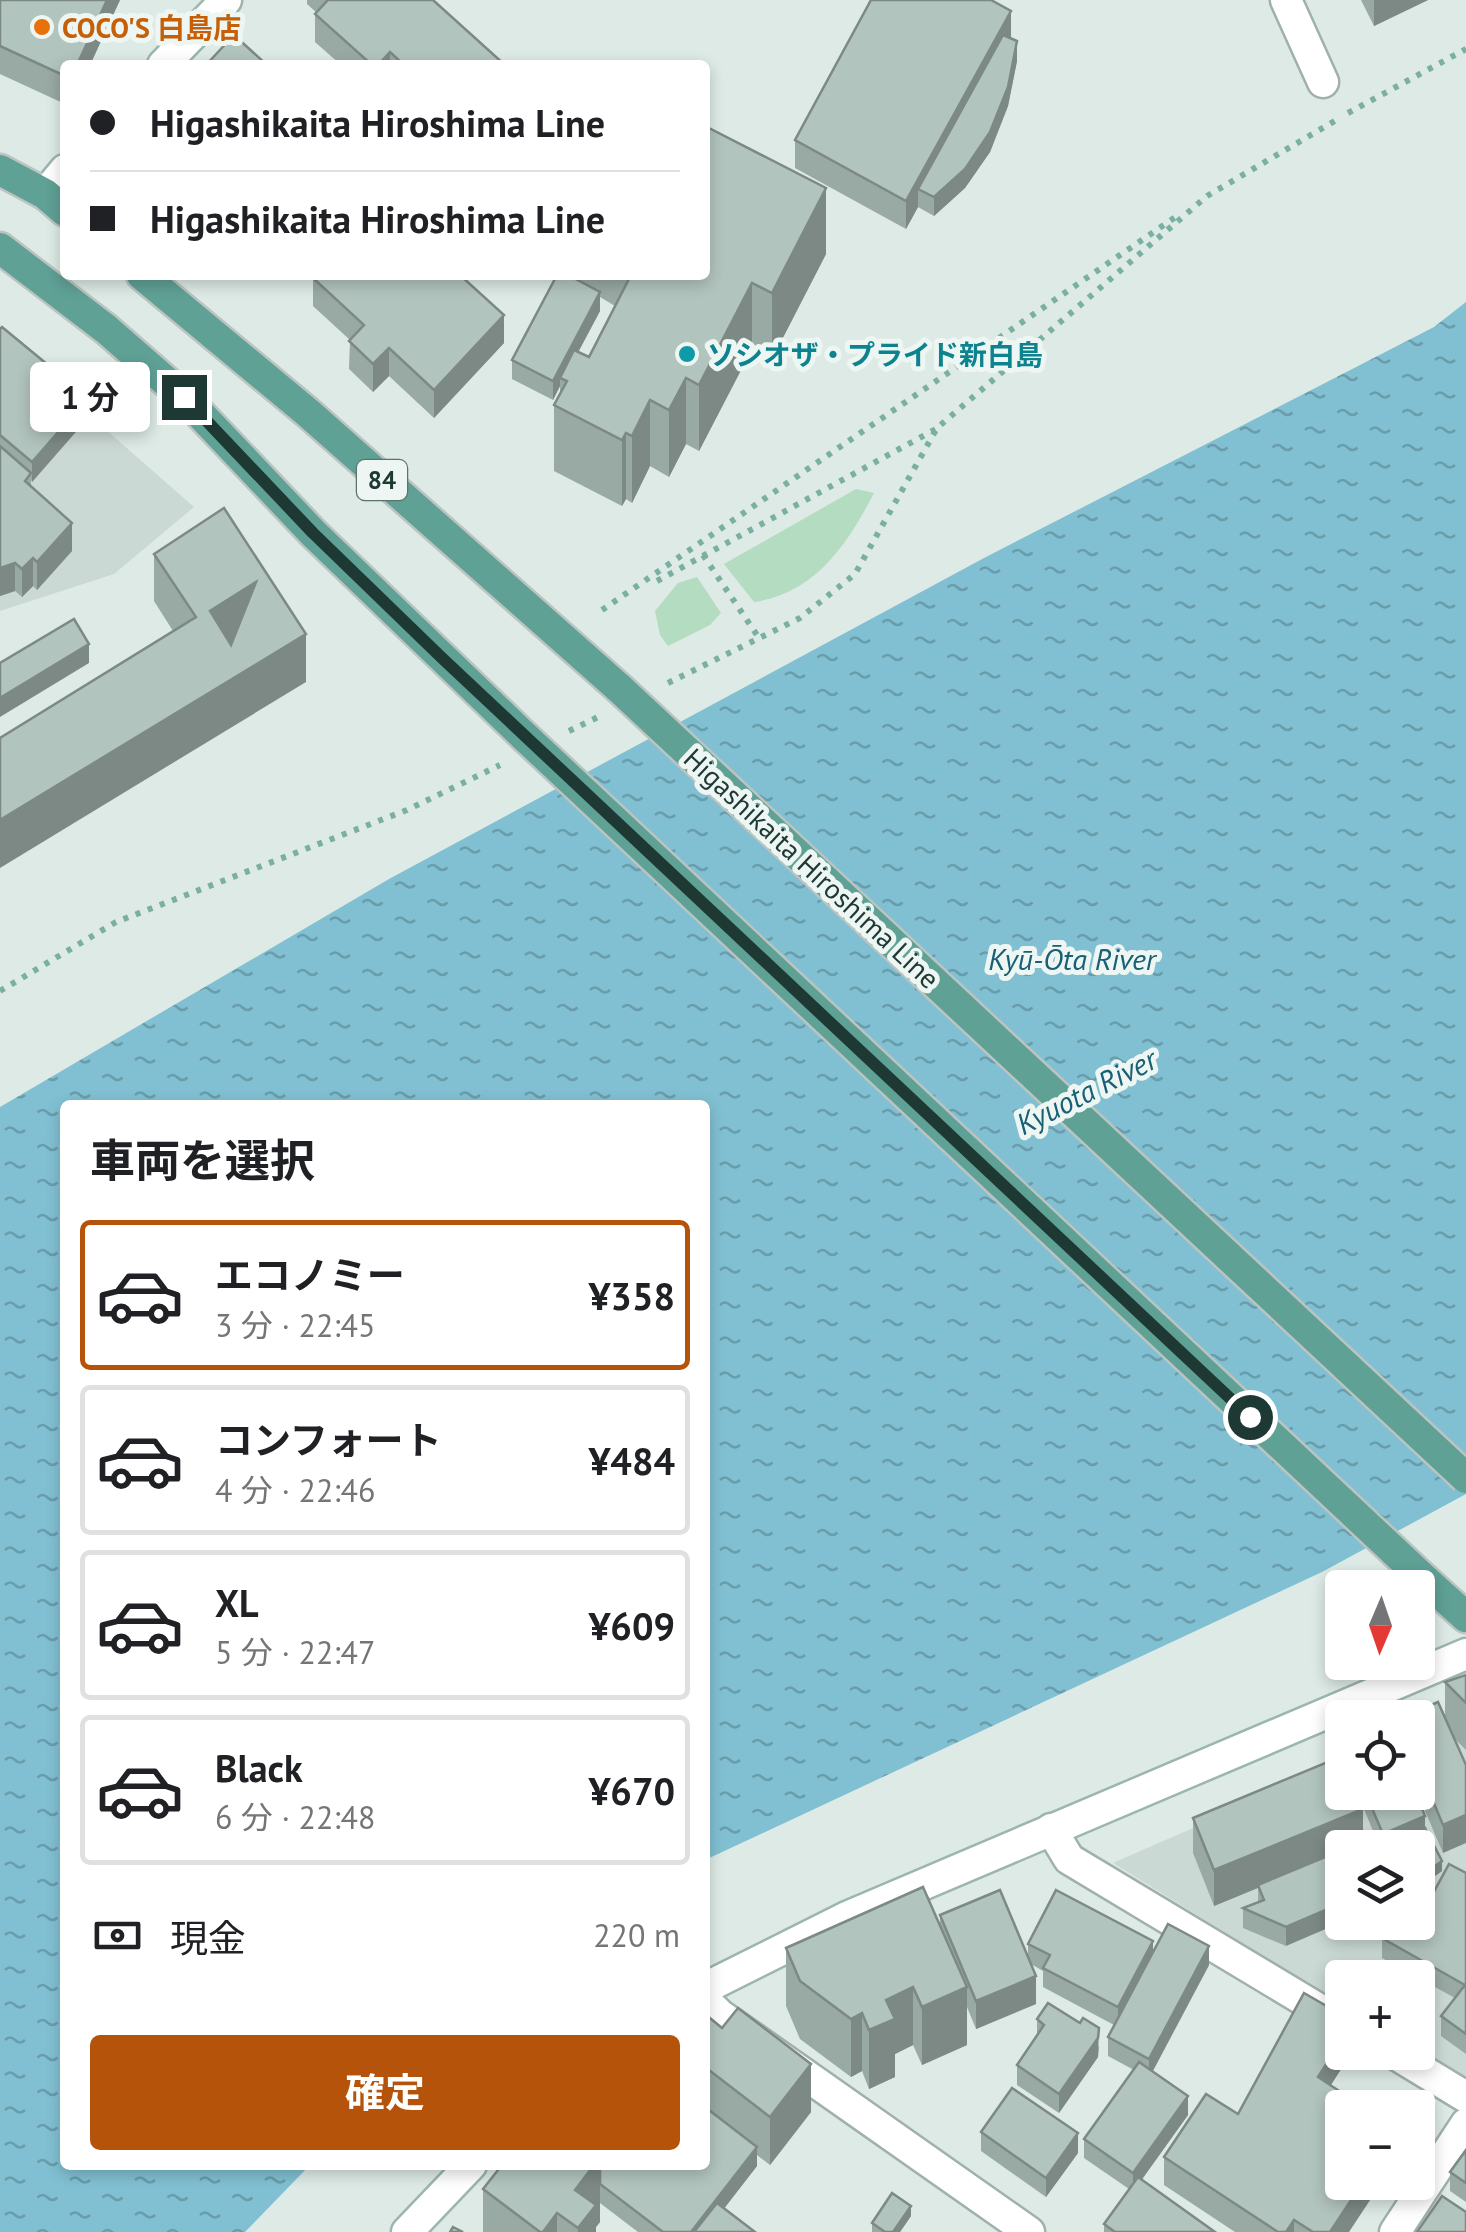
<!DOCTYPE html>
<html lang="ja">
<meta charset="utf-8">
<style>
:root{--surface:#fff;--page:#f2f2f2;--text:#202124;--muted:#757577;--line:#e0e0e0;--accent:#b45309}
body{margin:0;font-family:"PT Sans","Noto Sans JP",sans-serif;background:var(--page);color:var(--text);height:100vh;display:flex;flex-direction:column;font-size:38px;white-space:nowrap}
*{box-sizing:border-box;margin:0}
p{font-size:32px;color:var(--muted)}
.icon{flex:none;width:55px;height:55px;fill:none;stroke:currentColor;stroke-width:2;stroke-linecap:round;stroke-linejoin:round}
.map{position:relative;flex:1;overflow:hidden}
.sheet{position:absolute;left:60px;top:1100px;width:650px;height:1070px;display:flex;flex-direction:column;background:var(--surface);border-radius:10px;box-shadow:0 5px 15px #0003}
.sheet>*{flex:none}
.guide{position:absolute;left:60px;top:60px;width:650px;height:220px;border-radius:10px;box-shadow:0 5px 15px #0003;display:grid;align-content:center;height:220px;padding:0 30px;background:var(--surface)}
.needle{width:65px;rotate:182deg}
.controls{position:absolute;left:1325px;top:1570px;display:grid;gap:20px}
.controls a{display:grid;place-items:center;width:110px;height:110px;border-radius:10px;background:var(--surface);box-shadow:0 5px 15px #0003;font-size:50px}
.end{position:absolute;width:45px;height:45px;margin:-22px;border:12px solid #1e3934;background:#fff;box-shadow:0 0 0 5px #fff}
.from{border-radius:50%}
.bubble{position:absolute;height:70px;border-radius:10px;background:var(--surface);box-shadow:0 5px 15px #0003;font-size:32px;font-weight:700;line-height:70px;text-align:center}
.guide b{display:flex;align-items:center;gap:35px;height:95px;font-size:38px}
.guide b+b{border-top:2px solid var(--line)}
.guide i{width:25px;height:25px;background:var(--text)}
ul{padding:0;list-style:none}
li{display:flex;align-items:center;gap:30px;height:150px;margin:0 20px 15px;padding:0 10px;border:5px solid var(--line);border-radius:10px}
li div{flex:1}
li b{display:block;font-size:38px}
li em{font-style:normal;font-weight:700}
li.selected{border-color:var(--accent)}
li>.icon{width:90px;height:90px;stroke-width:1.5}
h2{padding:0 30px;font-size:45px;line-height:120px}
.pay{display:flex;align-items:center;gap:25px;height:110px;padding:0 30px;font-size:38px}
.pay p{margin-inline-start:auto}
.cta{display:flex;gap:20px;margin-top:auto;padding:20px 30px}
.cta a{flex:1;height:115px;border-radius:10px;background:var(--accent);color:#fff;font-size:40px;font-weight:700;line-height:115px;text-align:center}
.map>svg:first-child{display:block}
</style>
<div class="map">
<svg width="1466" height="2232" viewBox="0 0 1466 2232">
<defs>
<pattern id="water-ripples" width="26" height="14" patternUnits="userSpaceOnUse" patternTransform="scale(2.5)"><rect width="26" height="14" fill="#81c0d2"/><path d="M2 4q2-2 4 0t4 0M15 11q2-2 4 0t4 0" fill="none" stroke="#699dab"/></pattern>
</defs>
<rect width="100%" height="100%" fill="#ddeae5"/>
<g fill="#cbd9d4" fill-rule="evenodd">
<polygon points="0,337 194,507 114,574 0,611"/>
<path d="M1466,1710V2082L1418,2051V1978H1342V2005L1113,1863L1342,1763V1792H1418ZM1342,1848H1418V1922H1342Z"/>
</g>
<g fill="#b4dcc1">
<path d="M856,489L874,493C848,543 816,593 754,602L724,564Z"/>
<polygon points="697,577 721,613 710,625 668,646 660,635 655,611 678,583"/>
</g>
<polygon fill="url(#water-ripples)" points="1466,302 1466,1494 1322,1572 705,1860 705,1105 65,1105 65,2165 310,2165 245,2232 0,2232 0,1107 389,879 984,558 1434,327"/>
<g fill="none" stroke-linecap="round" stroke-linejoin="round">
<g stroke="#a0b1ac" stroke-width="35">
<g id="street">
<polyline points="1286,0 1323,82"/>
<polyline points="1051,1829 1069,1859 1342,2023"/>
<polyline points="705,2000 720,2015 1029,2232"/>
<polyline points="1392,2052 1466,2097"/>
<polyline points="1395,2232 1466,2124"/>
</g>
</g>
<g stroke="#9bb6ae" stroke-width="35">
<g id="secondary">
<polyline points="163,65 226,0"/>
<polyline points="45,194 65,170"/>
<polyline points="705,1988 849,1916 1466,1654"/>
<polyline points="407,2232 471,2165"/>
</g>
</g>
<g stroke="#bcc4c2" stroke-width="35">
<g id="primary">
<polyline points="0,170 45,194 65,211"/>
<polyline points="0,248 106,329 184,397 313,533 525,737"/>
<polyline points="142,275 307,412 619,688"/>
<polyline points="1425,1580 1466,1617"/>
</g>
</g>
<g stroke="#7bafa2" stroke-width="6" stroke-dasharray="5 8" stroke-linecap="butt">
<polyline points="1348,113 1466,49"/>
<polyline points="703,555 759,638"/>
<polyline points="657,581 936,429"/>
<polyline points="602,610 1177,216"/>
<polyline points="668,683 800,618 855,574 937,428 1207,196 1338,119"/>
<polyline points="569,731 598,717"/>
<polyline points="0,991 116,922 407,810 500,765"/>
</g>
<use href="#street" stroke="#fff" stroke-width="30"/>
<use href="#secondary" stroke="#fff" stroke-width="30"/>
<use href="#primary" stroke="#5fa195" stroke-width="30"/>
<g stroke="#bcc4c2" stroke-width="35" stroke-linecap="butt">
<g id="primary-bridge">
<polyline points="619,688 1466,1478"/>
<polyline points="525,737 1425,1580"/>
</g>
</g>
<use href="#primary-bridge" stroke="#5fa195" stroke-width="30"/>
</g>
<g fill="#99a9a3" fill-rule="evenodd">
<polygon points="0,0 120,0 90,65 65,65 65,104 0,74"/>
<polygon points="307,0 433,0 505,65 341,65 315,42 315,14 317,13 307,4"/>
<polygon points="1361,0 1428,0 1374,26"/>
<polygon points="1011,39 1017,61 1008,106 990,152 965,188 934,216 918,207 906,229 795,168 795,140"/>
<path d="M826,254L772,359L752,349L699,451L686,444L669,477L650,466L632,503L626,499L622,506L554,471V405L560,394V386L553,400L512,379V360L578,280V275H705ZM600,297L615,306L589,357L578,352L600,311Z"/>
<polygon points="313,278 504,343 434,418 389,376 373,392 349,369 350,340 313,306"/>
<polygon points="0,329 88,418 32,482 31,480 31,486 72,551 37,590 33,586 22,597 15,591 0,596"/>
<polygon points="154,554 306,682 173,631 154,601"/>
<polygon points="1466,1675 1466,1750 1455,1739 1443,1853 1417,1792 1418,1718 1445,1718 1445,1682"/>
<polygon points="1342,1756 1286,1946 1243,1928 1243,1908 1258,1902 1258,1888 1214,1906 1193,1853 1193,1818"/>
<polygon points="1357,1792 1415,1792 1425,1828 1442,1871 1418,1888 1418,1848 1380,1848"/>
<polygon points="1466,1873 1466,2054 1441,2036 1441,2016 1455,1998 1382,1958 1382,1938 1424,1910"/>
<polygon points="940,1915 1028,1958 1028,1944 1153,1951 1209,1965 1153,2071 1188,2115 1141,2180 1215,2232 1104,2232 1104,2224 1129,2189 1084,2158 1084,2139 1134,2070 1108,2056 1108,2037 1114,2025 1043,1987 1043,1971 1031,1964 1036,2004 976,2029 967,2007 967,2045 922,2065 913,2045 895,2054 895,2077 869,2089 862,2071 851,2077 800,2039 786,2006 786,1948 940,1927"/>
<polygon points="705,2014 811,2112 770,2165 757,2155 757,2166 724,2208 755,2232 638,2232 600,2203 600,2222 596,2227 596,2232 483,2232 483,2189 705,2165"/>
<polygon points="1037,2019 1080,2023 1099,2047 1098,2057 1059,2113 1017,2085 1017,2065 1037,2036"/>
<polygon points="1352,2052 1331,2085 1349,2232 1235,2232 1164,2185 1164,2157 1238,2114"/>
<polygon points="981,2132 1078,2153 1046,2197 981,2151"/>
<polygon points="1466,2150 1466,2202 1450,2191 1450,2172"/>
<polygon points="911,2216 900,2232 872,2232 872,2223"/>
</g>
<g fill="#7d8985">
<polygon points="107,0 120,0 90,65 77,65"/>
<polygon points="1374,0 1428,0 1374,26"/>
<polygon points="1011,11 1011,39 918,189 918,207 906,229 906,201"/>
<polygon points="1017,41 1017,61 1008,106 990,152 965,188 934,216 934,197"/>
<polygon points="390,52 390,65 378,65"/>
<polygon points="826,188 826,254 772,359 772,293"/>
<polygon points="752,283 752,349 699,451 699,385"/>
<polygon points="600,292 600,311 564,379 560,378 560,386 553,400 553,381"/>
<polygon points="504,315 504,343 434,418 434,390"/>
<polygon points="389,348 389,376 373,392 373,364"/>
<polygon points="686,378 686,444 669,477 669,410"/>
<polygon points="88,398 88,418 32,482 32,462"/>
<polygon points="650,400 650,466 632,503 632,436"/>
<polygon points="626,433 626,499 622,506 622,440"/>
<polygon points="72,523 72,551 37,590 37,562"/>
<polygon points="33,558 33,586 22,597 22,569"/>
<polygon points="15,563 15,591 0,596 0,568"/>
<polygon points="256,582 256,630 210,659 210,611"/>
<polygon points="306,634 306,682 0,868 0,820"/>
<polygon points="89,644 89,663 0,717 0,698"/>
<polygon points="1363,1809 1363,1845 1356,1848 1342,1848 1342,1853 1214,1906 1214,1870"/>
<polygon points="1466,1815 1466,1843 1443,1853 1443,1825"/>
<polygon points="1425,1816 1425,1836 1391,1844 1391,1848 1383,1848 1383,1834"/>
<polygon points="1442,1861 1442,1871 1418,1888 1418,1878"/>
<polygon points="1342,1903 1342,1922 1286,1946 1286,1927"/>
<polygon points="1153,1941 1153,1960 1118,2027 1118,2007"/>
<polygon points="1209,1946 1209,1965 1149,2078 1149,2059"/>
<polygon points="1036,1976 1036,2004 976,2029 976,2001"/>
<polygon points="913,1987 913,2045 895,2054 895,2077 869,2089 869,2030 886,2000"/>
<polygon points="967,1987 967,2045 922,2065 922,2007"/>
<polygon points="862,2013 862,2071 851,2077 851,2019"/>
<polygon points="1099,2028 1098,2057 1059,2113 1059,2094"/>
<polygon points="1342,2040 1342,2052 1352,2052 1318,2105 1318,2077"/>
<polygon points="811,2064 811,2112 770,2165 770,2117"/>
<polygon points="1188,2096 1188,2115 1133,2192 1133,2173"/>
<polygon points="1078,2133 1078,2153 1046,2197 1046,2178"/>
<polygon points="757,2147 757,2166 706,2232 691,2232"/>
<polygon points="594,2165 600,2165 600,2222 596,2227 596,2232 578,2232 575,2190"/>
<polygon points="1363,2182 1382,2182 1349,2232 1330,2232"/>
<polygon points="911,2206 911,2216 900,2232 893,2232"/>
<polygon points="557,2213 557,2232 543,2232"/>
<polygon points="1294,2220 1294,2232 1286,2232"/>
</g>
<g fill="#b2c4be" stroke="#7d8985" stroke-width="2.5" fill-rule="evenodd">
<polygon points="0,0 107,0 77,65 65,65 65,76 0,46"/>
<polygon points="328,0 433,0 505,65 404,65 390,52 378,65 372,65 315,14"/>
<polygon points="871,0 991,0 1011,11 906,201 795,140"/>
<polygon points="234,35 267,65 206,65"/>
<polygon points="1003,35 1017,41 1008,87 990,132 965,169 934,197 918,189"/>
<polygon points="705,126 826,188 772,293 752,283 699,385 686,378 669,410 650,400 632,436 626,433 622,440 554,405 567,381 560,378 574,350 589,357 631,275 705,275"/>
<polygon points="316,275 460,275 504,315 434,390 389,348 373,364 349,341 364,325 313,278"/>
<polygon points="557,275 568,275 600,292 553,381 512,360"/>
<polygon points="2,327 88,398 32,462 0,435 0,329"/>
<polygon points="0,446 31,473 25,481 72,523 37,562 33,558 22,569 15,563 0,568"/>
<path d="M224,508L306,634L0,820V738L196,617L154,554ZM256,582L231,645L210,611Z"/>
<polygon points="74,619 89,644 0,698 0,663"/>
<polygon points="1466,1675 1466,1703 1445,1682"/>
<polygon points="1438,1702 1466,1765 1466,1815 1443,1825 1418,1765 1418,1718 1402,1718"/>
<polygon points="1342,1756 1342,1792 1356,1792 1363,1809 1214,1870 1193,1818"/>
<polygon points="1365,1792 1415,1792 1425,1816 1383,1834"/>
<polygon points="1425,1828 1442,1861 1418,1878 1418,1848 1391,1848 1391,1844"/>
<polygon points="1375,1836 1380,1848 1349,1848"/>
<polygon points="1342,1850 1342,1903 1286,1927 1243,1908 1264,1900 1258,1885"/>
<polygon points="1449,1864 1466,1873 1466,2034 1441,2016 1465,1985 1382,1938 1392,1922 1418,1922 1418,1906 1424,1910"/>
<polygon points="923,1887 967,1987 922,2007 913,1987 886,2000 895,2019 869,2030 862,2013 851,2019 800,1981 786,1948"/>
<polygon points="1000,1890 1036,1976 976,2001 940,1915"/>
<polygon points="1056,1890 1153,1941 1118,2007 1043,1968 1050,1955 1028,1944"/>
<polygon points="1168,1924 1209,1946 1149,2059 1108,2037"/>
<polygon points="1304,1993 1342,2015 1342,2040 1318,2077 1365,2108 1342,2108 1342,2182 1363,2182 1330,2232 1313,2232 1294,2220 1286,2232 1278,2232 1164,2157 1206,2094 1238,2114"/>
<polygon points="1048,2003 1080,2023 1083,2018 1099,2028 1098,2038 1059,2094 1017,2065 1044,2025 1037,2019"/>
<polygon points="738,2008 811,2064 770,2117 705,2067 705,2014 722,2028"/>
<polygon points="1139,2062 1188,2096 1133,2173 1084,2139"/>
<polygon points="1012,2088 1078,2133 1046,2178 981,2132"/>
<polygon points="705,2107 757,2147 691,2232 663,2232 600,2184 600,2165 705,2165"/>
<polygon points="1466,2150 1466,2183 1450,2172"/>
<polygon points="502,2165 594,2165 575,2190 596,2205 578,2228 557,2213 543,2232 540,2232 483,2189"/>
<polygon points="1138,2177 1215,2232 1115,2232 1104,2224"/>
<polygon points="892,2193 911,2206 893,2232 885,2232 872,2223"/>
<polygon points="1442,2196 1466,2212 1466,2232 1417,2232"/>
<polygon points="717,2203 755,2232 694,2232"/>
<polygon points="453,2227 463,2232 450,2232"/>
</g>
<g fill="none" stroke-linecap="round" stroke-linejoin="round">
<polyline stroke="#1e3934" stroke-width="12" points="184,397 313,533 442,658 1250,1417"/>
</g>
<circle fill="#e8710a" stroke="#edf6f2" stroke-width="4" cx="42" cy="27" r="10"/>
<circle fill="#0f9aa8" stroke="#edf6f2" stroke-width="4" cx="687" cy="354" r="10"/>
<g text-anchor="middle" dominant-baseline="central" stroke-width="10" stroke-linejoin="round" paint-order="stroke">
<rect fill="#edf6f2" stroke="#5c726d" stroke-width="2.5" x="357" y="460" width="50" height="40" rx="8"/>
<g font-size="25" font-weight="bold" fill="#1e3934">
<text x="382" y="480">84</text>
</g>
<g font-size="28" font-weight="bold" fill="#c56008" stroke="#edf6f2" text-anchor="start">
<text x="62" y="27">COCO'S 白島店</text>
</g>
<g font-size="28" font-weight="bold" fill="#0d838f" stroke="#edf6f2" text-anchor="start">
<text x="707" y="354">ソシオザ・プライド新白島</text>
</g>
<g font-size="28" fill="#1e3934" stroke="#edf6f2">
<text transform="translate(812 868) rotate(43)">Higashikaita Hiroshima Line</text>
</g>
<g font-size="30" font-style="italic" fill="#176076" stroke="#edf6f2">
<text x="1072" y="958">Kyū-Ōta River</text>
<text transform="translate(1086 1091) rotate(-27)">Kyuota River</text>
</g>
</g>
</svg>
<div class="controls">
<a><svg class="needle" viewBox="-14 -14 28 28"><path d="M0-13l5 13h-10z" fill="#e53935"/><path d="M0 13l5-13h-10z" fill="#757577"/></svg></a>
<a><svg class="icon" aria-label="locate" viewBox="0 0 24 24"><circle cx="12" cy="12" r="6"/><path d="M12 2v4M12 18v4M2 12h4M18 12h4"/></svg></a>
<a><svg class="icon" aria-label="layers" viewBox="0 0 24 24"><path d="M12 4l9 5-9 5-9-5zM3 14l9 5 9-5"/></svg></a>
<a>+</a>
<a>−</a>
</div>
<i class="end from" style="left:1250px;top:1417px"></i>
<i class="end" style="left:184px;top:397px"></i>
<div class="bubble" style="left:30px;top:362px;width:120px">1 分</div>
<div class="guide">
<b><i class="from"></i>Higashikaita Hiroshima Line</b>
<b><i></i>Higashikaita Hiroshima Line</b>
</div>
<section class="sheet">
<h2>車両を選択</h2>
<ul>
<li class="selected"><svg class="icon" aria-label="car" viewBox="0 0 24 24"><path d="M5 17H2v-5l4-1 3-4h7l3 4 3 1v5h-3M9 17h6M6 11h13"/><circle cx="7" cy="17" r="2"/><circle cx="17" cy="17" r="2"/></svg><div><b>エコノミー</b><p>3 分 · 22:45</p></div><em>¥358</em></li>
<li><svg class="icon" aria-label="car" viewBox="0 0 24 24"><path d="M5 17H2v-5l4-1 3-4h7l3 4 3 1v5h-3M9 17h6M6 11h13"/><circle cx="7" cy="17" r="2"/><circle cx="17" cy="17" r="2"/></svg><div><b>コンフォート</b><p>4 分 · 22:46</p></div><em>¥484</em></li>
<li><svg class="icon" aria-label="car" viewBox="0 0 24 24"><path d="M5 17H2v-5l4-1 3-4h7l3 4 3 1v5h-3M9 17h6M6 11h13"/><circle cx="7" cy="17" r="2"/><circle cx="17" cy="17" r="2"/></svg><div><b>XL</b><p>5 分 · 22:47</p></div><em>¥609</em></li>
<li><svg class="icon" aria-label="car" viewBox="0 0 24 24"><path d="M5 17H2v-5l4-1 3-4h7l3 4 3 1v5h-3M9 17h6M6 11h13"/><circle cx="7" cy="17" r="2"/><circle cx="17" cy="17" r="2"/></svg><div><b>Black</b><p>6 分 · 22:48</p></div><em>¥670</em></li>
</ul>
<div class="pay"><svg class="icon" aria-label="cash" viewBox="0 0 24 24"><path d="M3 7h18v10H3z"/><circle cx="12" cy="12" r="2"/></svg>現金<p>220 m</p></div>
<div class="cta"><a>確定</a></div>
</section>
</div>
